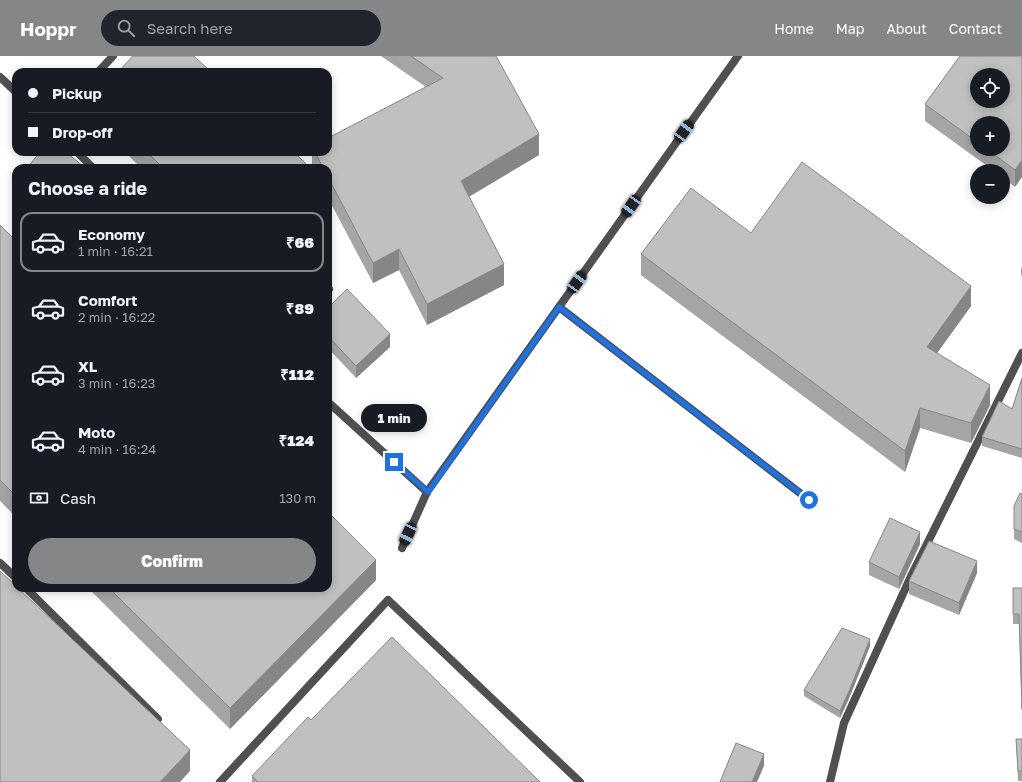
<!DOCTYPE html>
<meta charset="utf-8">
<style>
:root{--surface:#171b24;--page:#20242c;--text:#f1f3f6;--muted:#9ea1a6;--line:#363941;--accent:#858687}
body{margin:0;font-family:"Golos Text",sans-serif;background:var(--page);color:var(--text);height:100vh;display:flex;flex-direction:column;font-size:15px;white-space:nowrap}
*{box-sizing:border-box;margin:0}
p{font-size:13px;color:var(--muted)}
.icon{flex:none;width:22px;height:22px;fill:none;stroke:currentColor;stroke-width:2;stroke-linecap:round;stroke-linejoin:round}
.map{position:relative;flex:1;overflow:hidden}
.panel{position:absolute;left:12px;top:108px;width:320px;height:428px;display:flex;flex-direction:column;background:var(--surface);border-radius:12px;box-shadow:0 2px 10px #0003}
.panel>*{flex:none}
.top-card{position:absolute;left:12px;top:12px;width:320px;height:88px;border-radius:12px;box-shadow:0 2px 10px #0003;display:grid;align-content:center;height:88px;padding:0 16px;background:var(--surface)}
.controls{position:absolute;left:970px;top:12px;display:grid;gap:8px}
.controls a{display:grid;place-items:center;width:40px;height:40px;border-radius:50%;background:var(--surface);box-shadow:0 2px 10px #0003;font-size:20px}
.end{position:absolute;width:18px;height:18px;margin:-9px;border:5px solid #1a73e8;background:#fff;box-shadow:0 0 0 2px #fff}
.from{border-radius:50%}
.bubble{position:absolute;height:28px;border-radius:14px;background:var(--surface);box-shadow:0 2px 10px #0003;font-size:13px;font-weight:800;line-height:28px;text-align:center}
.car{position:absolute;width:12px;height:24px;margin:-12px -6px;border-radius:5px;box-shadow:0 0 3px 1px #0007;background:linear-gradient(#222 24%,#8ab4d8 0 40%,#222 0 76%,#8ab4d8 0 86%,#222 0)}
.top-card b{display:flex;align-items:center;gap:14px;height:38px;font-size:15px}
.top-card b+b{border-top:1px solid var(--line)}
.top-card i{width:10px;height:10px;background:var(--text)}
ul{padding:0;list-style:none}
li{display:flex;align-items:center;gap:12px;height:60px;margin:0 8px 6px;padding:0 8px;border:2px solid transparent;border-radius:12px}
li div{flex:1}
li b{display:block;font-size:15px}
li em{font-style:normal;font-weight:800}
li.active{border-color:var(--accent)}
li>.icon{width:36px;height:36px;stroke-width:1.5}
h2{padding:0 16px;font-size:18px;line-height:48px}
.pay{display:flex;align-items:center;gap:10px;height:44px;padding:0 16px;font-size:15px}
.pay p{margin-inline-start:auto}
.action{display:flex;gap:8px;margin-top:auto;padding:8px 16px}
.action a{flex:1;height:46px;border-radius:24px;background:var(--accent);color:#fff;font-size:16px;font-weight:800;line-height:46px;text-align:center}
header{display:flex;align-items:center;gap:24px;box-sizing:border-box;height:56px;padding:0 20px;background:var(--accent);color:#fff}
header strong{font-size:19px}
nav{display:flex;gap:22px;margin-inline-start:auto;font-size:14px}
.search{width:280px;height:36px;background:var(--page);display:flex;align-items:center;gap:10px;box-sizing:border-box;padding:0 14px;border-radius:22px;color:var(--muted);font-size:15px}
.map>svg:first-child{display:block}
</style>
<header>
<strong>Hoppr</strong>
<div class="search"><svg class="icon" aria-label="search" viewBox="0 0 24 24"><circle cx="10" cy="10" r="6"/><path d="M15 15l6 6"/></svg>Search here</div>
<nav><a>Home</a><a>Map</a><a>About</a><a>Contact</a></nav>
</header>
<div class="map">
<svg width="1022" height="726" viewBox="0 0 1022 726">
<rect width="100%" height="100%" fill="#fff"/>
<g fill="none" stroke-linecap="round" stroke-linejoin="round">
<g stroke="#505050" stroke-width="8">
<polyline points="98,16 113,0"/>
<polyline points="0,21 16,36"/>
<polyline points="77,96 93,112"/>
<polyline points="328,346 427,436"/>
<polyline points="0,507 16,522"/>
<polyline points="26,532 158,663"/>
<polyline points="220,726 388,544"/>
</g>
<g stroke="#505050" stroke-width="8">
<polyline points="328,234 329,233"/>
<polyline points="559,251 809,444"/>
<polyline points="402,492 427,436 738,0"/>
<polyline points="388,544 580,726"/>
<polyline points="830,726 844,667 912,518 1022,297"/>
</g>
</g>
<g fill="#a5a5a5" fill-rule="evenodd">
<polygon points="381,0 496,0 539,99 469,141 504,229 427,269 399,214 373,227 328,142 328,112 312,112 312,96 328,96 426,31"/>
<path d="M1022,0L1015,131L1003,122V115H994L925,65V48ZM977,67L1003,93H977Z"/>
<polygon points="125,96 294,96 310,112 141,112"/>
<polygon points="0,169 16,185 16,461 0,445"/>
<polygon points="751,177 971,250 937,297 990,349 971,387 920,372 905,416 641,219 641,198"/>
<polygon points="1022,211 1022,220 1021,219 1021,213"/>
<polygon points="328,252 390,291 356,322 328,292"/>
<polygon points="1022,322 1022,402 982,390 982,381 1012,353"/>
<polygon points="1022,438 1022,487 1014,483 1014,450"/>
<polygon points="920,488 899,533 869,519 869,506"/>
<polygon points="977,517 959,559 909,538 909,525"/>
<polygon points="376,524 230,673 88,532 328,532"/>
<polygon points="1013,532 1022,532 1022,663 1019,568 1013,568"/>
<polygon points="870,590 850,640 840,662 804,640 804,634"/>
<polygon points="311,664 540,726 252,726 252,720"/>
<polygon points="1016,683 1022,683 1022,725 1018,725"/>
</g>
<g fill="#868686">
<polygon points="539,78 539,99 461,145 461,125"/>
<polygon points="1022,104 1022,121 1015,131 1015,114"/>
<polygon points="399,193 399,214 373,227 373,207"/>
<polygon points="504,208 504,229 427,269 427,248"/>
<polygon points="971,230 971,250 927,311 927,291"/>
<polygon points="390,278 390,291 356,322 356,310"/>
<polygon points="990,329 990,349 971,387 971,367"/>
<polygon points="920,352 920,372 905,416 905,395"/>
<polygon points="920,476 920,488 899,533 899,521"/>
<polygon points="376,504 376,524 230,673 230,652"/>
<polygon points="977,505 977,517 959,559 959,547"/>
<polygon points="870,583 870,590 850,640 840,662 840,655"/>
<polygon points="190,694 190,715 180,726 160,726"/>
<polygon points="764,698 764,710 757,726 752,726"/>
</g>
<g fill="#c0c0c0" stroke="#868686" fill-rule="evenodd">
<polygon points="133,0 194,0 211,16 118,16"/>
<polygon points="411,0 496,0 539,78 461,125 504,208 427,248 399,193 373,207 328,121 328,112 323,112 315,96 328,96 328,82 443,22"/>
<path d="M960,0H1022V104L1015,114L987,93H1003V67H977V86L925,48ZM977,19H1003V45H977Z"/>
<polygon points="40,96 66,96 85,112 27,112"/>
<polygon points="147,96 294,96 310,112 163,112"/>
<polygon points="802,106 971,230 927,291 990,329 971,367 920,352 905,395 641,198 691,132 751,177"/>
<polygon points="0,169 16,185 16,440 0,424"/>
<polygon points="347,233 390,278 356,310 328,280 328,252"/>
<polygon points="1022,322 1022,393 982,381 999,345 1012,353"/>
<polygon points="1020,437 1022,438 1022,476 1014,473 1014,450"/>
<polygon points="328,456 376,504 230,652 109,532 328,532"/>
<polygon points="890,462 920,476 899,521 869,506"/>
<polygon points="929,485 977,505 959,547 909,525"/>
<polygon points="0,515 16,530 16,532 18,532 190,694 160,726 0,726"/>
<polygon points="1013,532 1022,532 1022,653 1019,558 1013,558"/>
<polygon points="842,572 870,583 850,633 840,655 804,634"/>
<polygon points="392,581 540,726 258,726 252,720 308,661 311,664"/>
<polygon points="1016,683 1022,683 1022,715 1018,715"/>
<polygon points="736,687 764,698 752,726 720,726"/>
</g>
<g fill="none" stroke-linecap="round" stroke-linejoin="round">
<polyline stroke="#1a73e8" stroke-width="5" points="394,406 428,436 559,251 809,444"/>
</g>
</svg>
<div class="controls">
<a><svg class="icon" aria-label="locate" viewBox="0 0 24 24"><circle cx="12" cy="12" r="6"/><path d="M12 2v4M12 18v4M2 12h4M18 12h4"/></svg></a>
<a>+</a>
<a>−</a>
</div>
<i class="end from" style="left:809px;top:444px"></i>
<i class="end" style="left:394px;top:406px"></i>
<div class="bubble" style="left:361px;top:348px;width:66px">1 min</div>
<i class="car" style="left:684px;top:75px;rotate:36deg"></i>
<i class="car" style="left:631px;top:150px;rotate:215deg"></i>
<i class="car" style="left:577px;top:226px;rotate:35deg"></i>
<i class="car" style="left:408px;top:478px;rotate:205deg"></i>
<div class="top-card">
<b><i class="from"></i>Pickup</b>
<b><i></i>Drop-off</b>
</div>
<section class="panel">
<h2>Choose a ride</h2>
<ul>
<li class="active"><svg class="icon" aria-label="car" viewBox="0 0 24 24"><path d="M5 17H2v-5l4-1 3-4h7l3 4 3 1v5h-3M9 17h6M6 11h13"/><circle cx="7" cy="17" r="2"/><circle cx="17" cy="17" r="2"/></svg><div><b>Economy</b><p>1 min · 16:21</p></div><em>₹66</em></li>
<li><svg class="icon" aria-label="car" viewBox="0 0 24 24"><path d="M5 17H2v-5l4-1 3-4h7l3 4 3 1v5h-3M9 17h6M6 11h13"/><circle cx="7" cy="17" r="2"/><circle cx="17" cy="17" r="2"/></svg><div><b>Comfort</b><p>2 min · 16:22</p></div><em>₹89</em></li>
<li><svg class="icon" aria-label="car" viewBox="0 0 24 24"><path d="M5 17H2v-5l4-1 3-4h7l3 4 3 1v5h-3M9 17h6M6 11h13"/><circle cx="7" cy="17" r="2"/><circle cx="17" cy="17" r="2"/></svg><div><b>XL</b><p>3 min · 16:23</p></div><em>₹112</em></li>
<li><svg class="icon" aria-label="car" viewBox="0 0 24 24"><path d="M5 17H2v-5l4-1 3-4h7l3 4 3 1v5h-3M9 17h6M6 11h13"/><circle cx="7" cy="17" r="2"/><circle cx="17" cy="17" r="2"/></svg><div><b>Moto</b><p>4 min · 16:24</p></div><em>₹124</em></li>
</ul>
<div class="pay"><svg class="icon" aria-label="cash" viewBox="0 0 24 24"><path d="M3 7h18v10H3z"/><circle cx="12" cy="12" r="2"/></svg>Cash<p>130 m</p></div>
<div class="action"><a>Confirm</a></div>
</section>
</div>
